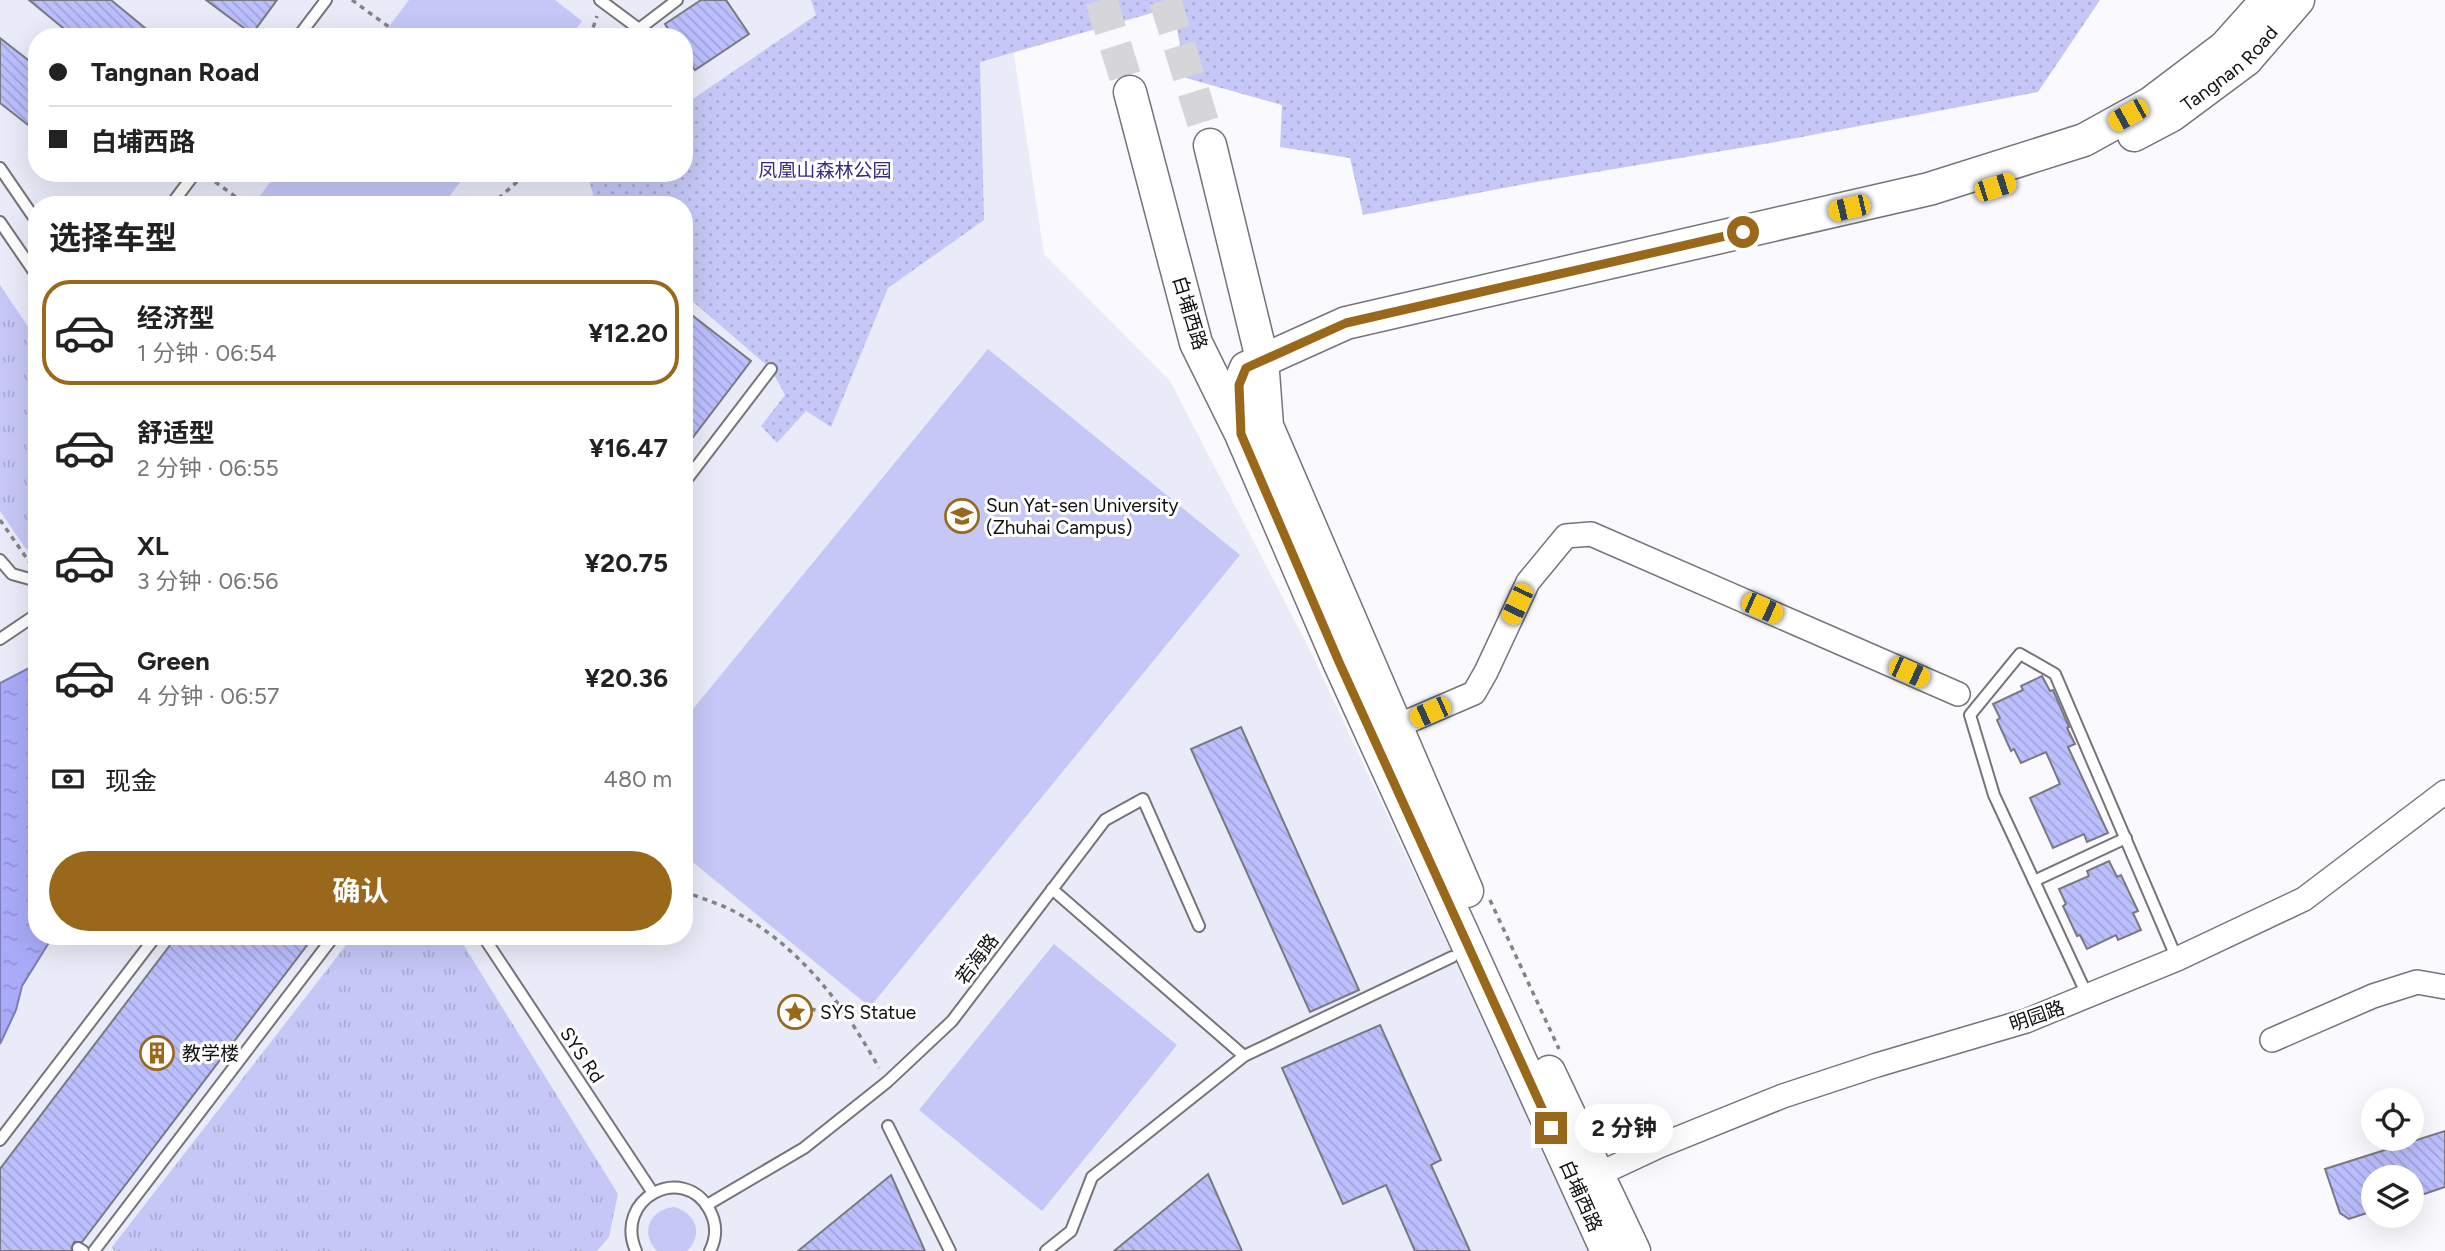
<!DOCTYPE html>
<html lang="zh">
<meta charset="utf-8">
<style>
:root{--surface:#fff;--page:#f2f2f2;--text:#222;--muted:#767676;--line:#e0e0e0;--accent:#99681b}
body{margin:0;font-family:Figtree,"Noto Sans SC",sans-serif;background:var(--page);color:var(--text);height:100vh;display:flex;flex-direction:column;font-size:26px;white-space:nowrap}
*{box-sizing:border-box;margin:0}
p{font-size:23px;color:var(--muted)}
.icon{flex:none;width:38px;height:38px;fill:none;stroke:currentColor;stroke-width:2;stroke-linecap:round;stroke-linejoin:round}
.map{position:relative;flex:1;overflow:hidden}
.drawer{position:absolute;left:28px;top:196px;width:665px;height:749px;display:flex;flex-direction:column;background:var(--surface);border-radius:28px;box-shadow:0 7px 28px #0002}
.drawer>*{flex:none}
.banner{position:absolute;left:28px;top:28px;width:665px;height:154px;border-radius:28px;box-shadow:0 7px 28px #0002;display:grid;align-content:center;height:154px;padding:0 21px;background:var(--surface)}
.buttons{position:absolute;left:2361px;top:1088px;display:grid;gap:14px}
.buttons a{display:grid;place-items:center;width:63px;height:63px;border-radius:50%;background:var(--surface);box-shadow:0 7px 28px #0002;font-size:35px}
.end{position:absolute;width:32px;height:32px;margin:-16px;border:9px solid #99681b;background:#fff;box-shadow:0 0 0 4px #fff}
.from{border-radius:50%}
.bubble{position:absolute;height:49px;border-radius:24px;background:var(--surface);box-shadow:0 7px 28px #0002;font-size:23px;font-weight:700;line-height:49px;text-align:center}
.car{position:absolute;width:21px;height:42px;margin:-21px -10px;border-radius:9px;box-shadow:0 0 5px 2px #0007;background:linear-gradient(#f5c518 24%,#345 0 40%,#f5c518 0 76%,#345 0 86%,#f5c518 0)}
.banner b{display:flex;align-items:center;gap:24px;height:66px;font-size:26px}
.banner b+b{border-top:2px solid var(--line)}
.banner i{width:18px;height:18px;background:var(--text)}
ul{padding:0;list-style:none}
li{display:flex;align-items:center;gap:21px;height:105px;margin:0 14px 10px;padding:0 7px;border:4px solid transparent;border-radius:28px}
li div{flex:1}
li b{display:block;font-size:26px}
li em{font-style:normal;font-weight:700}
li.active{border-color:var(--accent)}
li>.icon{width:63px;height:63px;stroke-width:1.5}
h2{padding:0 21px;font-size:32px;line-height:84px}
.pay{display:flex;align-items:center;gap:18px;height:77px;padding:0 21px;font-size:26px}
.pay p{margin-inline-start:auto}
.primary-button{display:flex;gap:14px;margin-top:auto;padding:14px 21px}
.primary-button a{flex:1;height:80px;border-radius:42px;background:var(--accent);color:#fff;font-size:28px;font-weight:700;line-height:80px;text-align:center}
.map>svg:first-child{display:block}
</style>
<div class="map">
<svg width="2445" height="1251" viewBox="0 0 2445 1251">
<defs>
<pattern id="grass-tufts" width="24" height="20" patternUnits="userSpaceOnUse" patternTransform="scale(1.75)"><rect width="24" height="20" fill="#c5c8f6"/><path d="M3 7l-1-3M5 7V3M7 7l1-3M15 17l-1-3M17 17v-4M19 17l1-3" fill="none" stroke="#a8abd2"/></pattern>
<pattern id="park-dots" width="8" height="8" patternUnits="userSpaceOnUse" patternTransform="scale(1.75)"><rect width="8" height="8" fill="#c5c8f6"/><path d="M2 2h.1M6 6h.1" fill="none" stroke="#a8abd2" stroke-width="1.8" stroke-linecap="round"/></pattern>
<pattern id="water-ripples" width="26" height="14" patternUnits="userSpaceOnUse" patternTransform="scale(1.75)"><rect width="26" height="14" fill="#a9abf8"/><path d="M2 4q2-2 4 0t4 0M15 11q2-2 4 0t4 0" fill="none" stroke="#9092d4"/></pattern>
<pattern id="building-back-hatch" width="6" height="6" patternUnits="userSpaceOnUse" patternTransform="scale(1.75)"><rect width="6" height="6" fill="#bcbffe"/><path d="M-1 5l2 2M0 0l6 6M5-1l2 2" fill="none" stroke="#a0a3d9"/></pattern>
</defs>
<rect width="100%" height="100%" fill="#f9f9fe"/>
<path fill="#eaebf9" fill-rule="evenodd" d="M0,0H981L1008,15L1044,254L1170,381L1311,652L1591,1251H0ZM37,37H684V173H37ZM37,205H684V936H37Z"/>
<g fill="url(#grass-tufts)">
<polygon points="0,285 37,340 37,553 26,549 0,511"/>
<polygon points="353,936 458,936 618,1194 609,1237 597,1251 114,1251 112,1247"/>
</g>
<polygon fill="url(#park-dots)" points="811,0 2100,0 2038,92 1776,142 1530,183 1363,215 1350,158 1280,147 1282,105 1186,78 1173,7 980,62 984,220 888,288 831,427 806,411 777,443 761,426 785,395 771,369 684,294 684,205 583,205 595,201 587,173 684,173 684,105 816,15"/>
<g fill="#c5c8f6">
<polygon points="409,0 555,0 582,21 570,37 381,37"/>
<polygon points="277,173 467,173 443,205 253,205"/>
<polygon points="988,349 1240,555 870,1007 684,855 684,720"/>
<polygon points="1054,944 1177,1045 1042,1211 919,1110"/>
<path d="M674,1207C696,1213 704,1234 687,1251H657C639,1233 650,1209 674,1207Z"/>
</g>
<polygon fill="url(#water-ripples)" stroke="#7b7cb3" stroke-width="2" points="37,664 37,936 53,936 22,986 16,1010 0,1044 0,683"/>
<g fill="url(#building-back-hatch)" stroke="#797a7f" stroke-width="2">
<polygon points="29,0 111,0 156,37 74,37"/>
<polygon points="206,0 277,0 252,34"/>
<polygon points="701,0 726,0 749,34 695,70 684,53 684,37 673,37 665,24"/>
<polygon points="0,38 37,67 37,132 0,103"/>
<polygon points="684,309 751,361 684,449"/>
<polygon points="2042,676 2050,691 2053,690 2069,727 2067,728 2075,744 2068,747 2108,833 2087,842 2084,834 2053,848 2030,798 2060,784 2046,752 2021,763 2014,749 2011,751 1997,720 2000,718 1993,704 2023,690 2021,686"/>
<polygon points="1241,727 1359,990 1310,1012 1191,749"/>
<polygon points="2109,861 2117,877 2121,875 2138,911 2133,913 2141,930 2118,940 2116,935 2087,949 2080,935 2077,936 2063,906 2066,904 2059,889 2089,876 2087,871"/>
<polygon points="177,936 314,936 82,1242 74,1242 71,1251 0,1251 0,1169"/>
<polygon points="1380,1025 1441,1160 1431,1165 1470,1251 1415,1251 1386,1185 1343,1204 1282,1068"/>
<polygon points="2445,1131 2445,1187 2412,1198 2412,1178 2373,1178 2373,1211 2349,1219 2340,1213 2325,1169"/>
<polygon points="1208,1174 1242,1251 1114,1251"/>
<polygon points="891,1175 925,1251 798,1251"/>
</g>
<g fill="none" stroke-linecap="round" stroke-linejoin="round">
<g stroke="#d6d6da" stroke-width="32" stroke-dasharray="32 16" stroke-linecap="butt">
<polyline points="1101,0 1130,92"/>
<polyline points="1165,0 1210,145"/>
</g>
<g stroke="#74747a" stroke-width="14">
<g id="lane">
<polyline points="600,0 639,29 677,0"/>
<polyline points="298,37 326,0"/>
<polyline points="0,168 37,222"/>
<polyline points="171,205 195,173"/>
<polyline points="0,222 37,276"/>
<polyline points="684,483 771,369"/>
<polyline points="0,560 12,574 37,581"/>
<polyline points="0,639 37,614"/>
<polyline points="2034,881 2126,838"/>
<polyline points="1052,889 1244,1056 1452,957"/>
<polyline points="483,936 653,1193"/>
<polyline points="2088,997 1994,795 1970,715 2020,654 2055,674 2177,959"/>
<polyline points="888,1126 950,1251"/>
<polyline points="0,1140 156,936"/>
<polyline points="707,1205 804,1148 887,1082 952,1021 1105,820 1143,799 1199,926"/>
<polyline points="78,1248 83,1251"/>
<polyline points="94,1251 334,936"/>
<path d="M636,1251C613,1198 683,1163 709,1209C717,1223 717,1237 710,1251"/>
<polyline points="1046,1251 1071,1231 1092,1177 1244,1056"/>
</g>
</g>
<g stroke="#74747a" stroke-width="26">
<g id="street">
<polyline points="1395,727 1474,693 1486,672 1528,582 1566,536 1591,534 1958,694"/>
<polyline points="2272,1040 2373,996 2417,982 2445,987"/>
<polyline points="1597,1175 1659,1146 1783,1096 1877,1065 2026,1021 2177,959 2304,899 2445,792"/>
</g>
</g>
<g stroke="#74747a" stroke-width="35">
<g id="secondary">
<polyline points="1130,92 1196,343 1241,434 1339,662 1607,1251"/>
<path id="s1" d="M2134,135L2172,115L2246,60L2298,0"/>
<polyline points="1210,145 1262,359 1267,426 1467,891"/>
<polyline points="1241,422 1239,385 1246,368 1346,323 1929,189 2084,140 2151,103 2225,47 2267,0"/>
<polyline points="1549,1072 1634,1251"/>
</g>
</g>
<g stroke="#848487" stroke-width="3.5" stroke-dasharray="5 5" stroke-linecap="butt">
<polyline points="352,0 389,27"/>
<polyline points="590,37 597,16"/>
<polyline points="207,176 247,205"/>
<polyline points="491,205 527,173"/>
<polyline points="0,520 30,563 37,563"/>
<path d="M684,891C702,899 722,904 739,914C802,949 845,1007 879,1068"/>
<polyline points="1490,900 1559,1049"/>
<polyline points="791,1005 845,1016"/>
</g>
<use href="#lane" stroke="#fff" stroke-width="10"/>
<use href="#street" stroke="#fff" stroke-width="23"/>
<use href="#secondary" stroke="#fff" stroke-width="32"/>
</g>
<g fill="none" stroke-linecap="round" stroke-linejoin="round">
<polyline stroke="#99681b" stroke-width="9" points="1551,1128 1339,662 1241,434 1239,385 1246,368 1346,323 1743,232"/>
</g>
<defs>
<g id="university-ring" transform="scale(1.75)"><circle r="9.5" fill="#fff" stroke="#99681b" stroke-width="1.5"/><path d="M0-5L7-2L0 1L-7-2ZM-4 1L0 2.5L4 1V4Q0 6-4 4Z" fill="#99681b"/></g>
<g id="sight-ring" transform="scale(1.75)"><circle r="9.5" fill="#fff" stroke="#99681b" stroke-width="1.5"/><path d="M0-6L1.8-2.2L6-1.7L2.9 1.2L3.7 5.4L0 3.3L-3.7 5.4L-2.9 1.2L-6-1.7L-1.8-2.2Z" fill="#99681b"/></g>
<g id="building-ring" transform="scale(1.75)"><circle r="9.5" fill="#fff" stroke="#99681b" stroke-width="1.5"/><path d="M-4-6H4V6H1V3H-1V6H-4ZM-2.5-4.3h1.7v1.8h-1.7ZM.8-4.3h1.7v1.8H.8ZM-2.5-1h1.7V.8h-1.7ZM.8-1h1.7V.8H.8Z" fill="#99681b"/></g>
</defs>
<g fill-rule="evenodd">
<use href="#university-ring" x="962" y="516"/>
<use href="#sight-ring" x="795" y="1012"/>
<use href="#building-ring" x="157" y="1053"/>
</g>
<g text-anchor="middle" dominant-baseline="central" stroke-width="6" stroke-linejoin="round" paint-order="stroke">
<g font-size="19" fill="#0f0f11" stroke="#fff">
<text stroke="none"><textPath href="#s1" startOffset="117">Tangnan Road</textPath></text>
<text transform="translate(1190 313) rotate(73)">白埔西路</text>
<text transform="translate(977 959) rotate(-53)">若海路</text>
<text transform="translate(2037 1016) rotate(-19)">明园路</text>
<text transform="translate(582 1055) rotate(56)">SYS Rd</text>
<text transform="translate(1581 1196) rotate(66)">白埔西路</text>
</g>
<g font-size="19" fill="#352a81" stroke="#fff">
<text x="825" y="170">凤凰山森林公园</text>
</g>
<g font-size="19" fill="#0f0f11" stroke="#fff" text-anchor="start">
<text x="986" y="505">Sun Yat-sen University<tspan x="986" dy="22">(Zhuhai Campus)</tspan></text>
<text x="820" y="1012">SYS Statue</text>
<text x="182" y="1053">教学楼</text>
</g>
</g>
</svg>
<div class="buttons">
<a><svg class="icon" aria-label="locate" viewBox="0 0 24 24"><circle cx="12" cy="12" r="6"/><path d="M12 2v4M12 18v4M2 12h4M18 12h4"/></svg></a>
<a><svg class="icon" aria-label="layers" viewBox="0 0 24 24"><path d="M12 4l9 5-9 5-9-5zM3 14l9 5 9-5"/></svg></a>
</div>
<i class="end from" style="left:1743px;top:232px"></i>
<i class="end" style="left:1551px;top:1128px"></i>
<div class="bubble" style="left:1575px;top:1104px;width:98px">2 分钟</div>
<i class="car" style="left:2128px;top:115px;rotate:241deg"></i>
<i class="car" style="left:1995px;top:187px;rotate:72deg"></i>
<i class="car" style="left:1849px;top:208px;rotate:257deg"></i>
<i class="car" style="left:1517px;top:604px;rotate:205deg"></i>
<i class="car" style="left:1762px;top:608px;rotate:114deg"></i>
<i class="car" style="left:1909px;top:672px;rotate:114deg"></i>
<i class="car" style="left:1430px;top:712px;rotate:246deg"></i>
<div class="banner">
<b><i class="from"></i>Tangnan Road</b>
<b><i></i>白埔西路</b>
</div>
<section class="drawer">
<h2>选择车型</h2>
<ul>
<li class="active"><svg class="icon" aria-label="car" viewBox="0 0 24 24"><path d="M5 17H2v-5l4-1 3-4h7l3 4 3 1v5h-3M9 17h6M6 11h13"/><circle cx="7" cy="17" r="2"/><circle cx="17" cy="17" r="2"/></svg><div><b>经济型</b><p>1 分钟 · 06:54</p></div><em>¥12.20</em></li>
<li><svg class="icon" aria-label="car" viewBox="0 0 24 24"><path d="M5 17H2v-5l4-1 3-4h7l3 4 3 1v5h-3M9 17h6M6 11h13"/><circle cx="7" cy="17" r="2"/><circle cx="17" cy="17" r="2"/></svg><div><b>舒适型</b><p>2 分钟 · 06:55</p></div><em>¥16.47</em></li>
<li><svg class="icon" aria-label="car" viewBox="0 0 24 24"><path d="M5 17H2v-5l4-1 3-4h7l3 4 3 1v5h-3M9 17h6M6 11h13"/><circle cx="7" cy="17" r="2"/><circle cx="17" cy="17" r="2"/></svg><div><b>XL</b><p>3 分钟 · 06:56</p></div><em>¥20.75</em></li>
<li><svg class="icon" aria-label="car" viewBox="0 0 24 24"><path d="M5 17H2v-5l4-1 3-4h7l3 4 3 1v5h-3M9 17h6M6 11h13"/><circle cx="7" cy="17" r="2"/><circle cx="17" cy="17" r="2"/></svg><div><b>Green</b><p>4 分钟 · 06:57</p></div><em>¥20.36</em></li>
</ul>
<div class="pay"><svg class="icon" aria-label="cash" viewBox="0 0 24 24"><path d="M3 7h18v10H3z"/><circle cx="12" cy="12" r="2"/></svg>现金<p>480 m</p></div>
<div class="primary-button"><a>确认</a></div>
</section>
</div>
